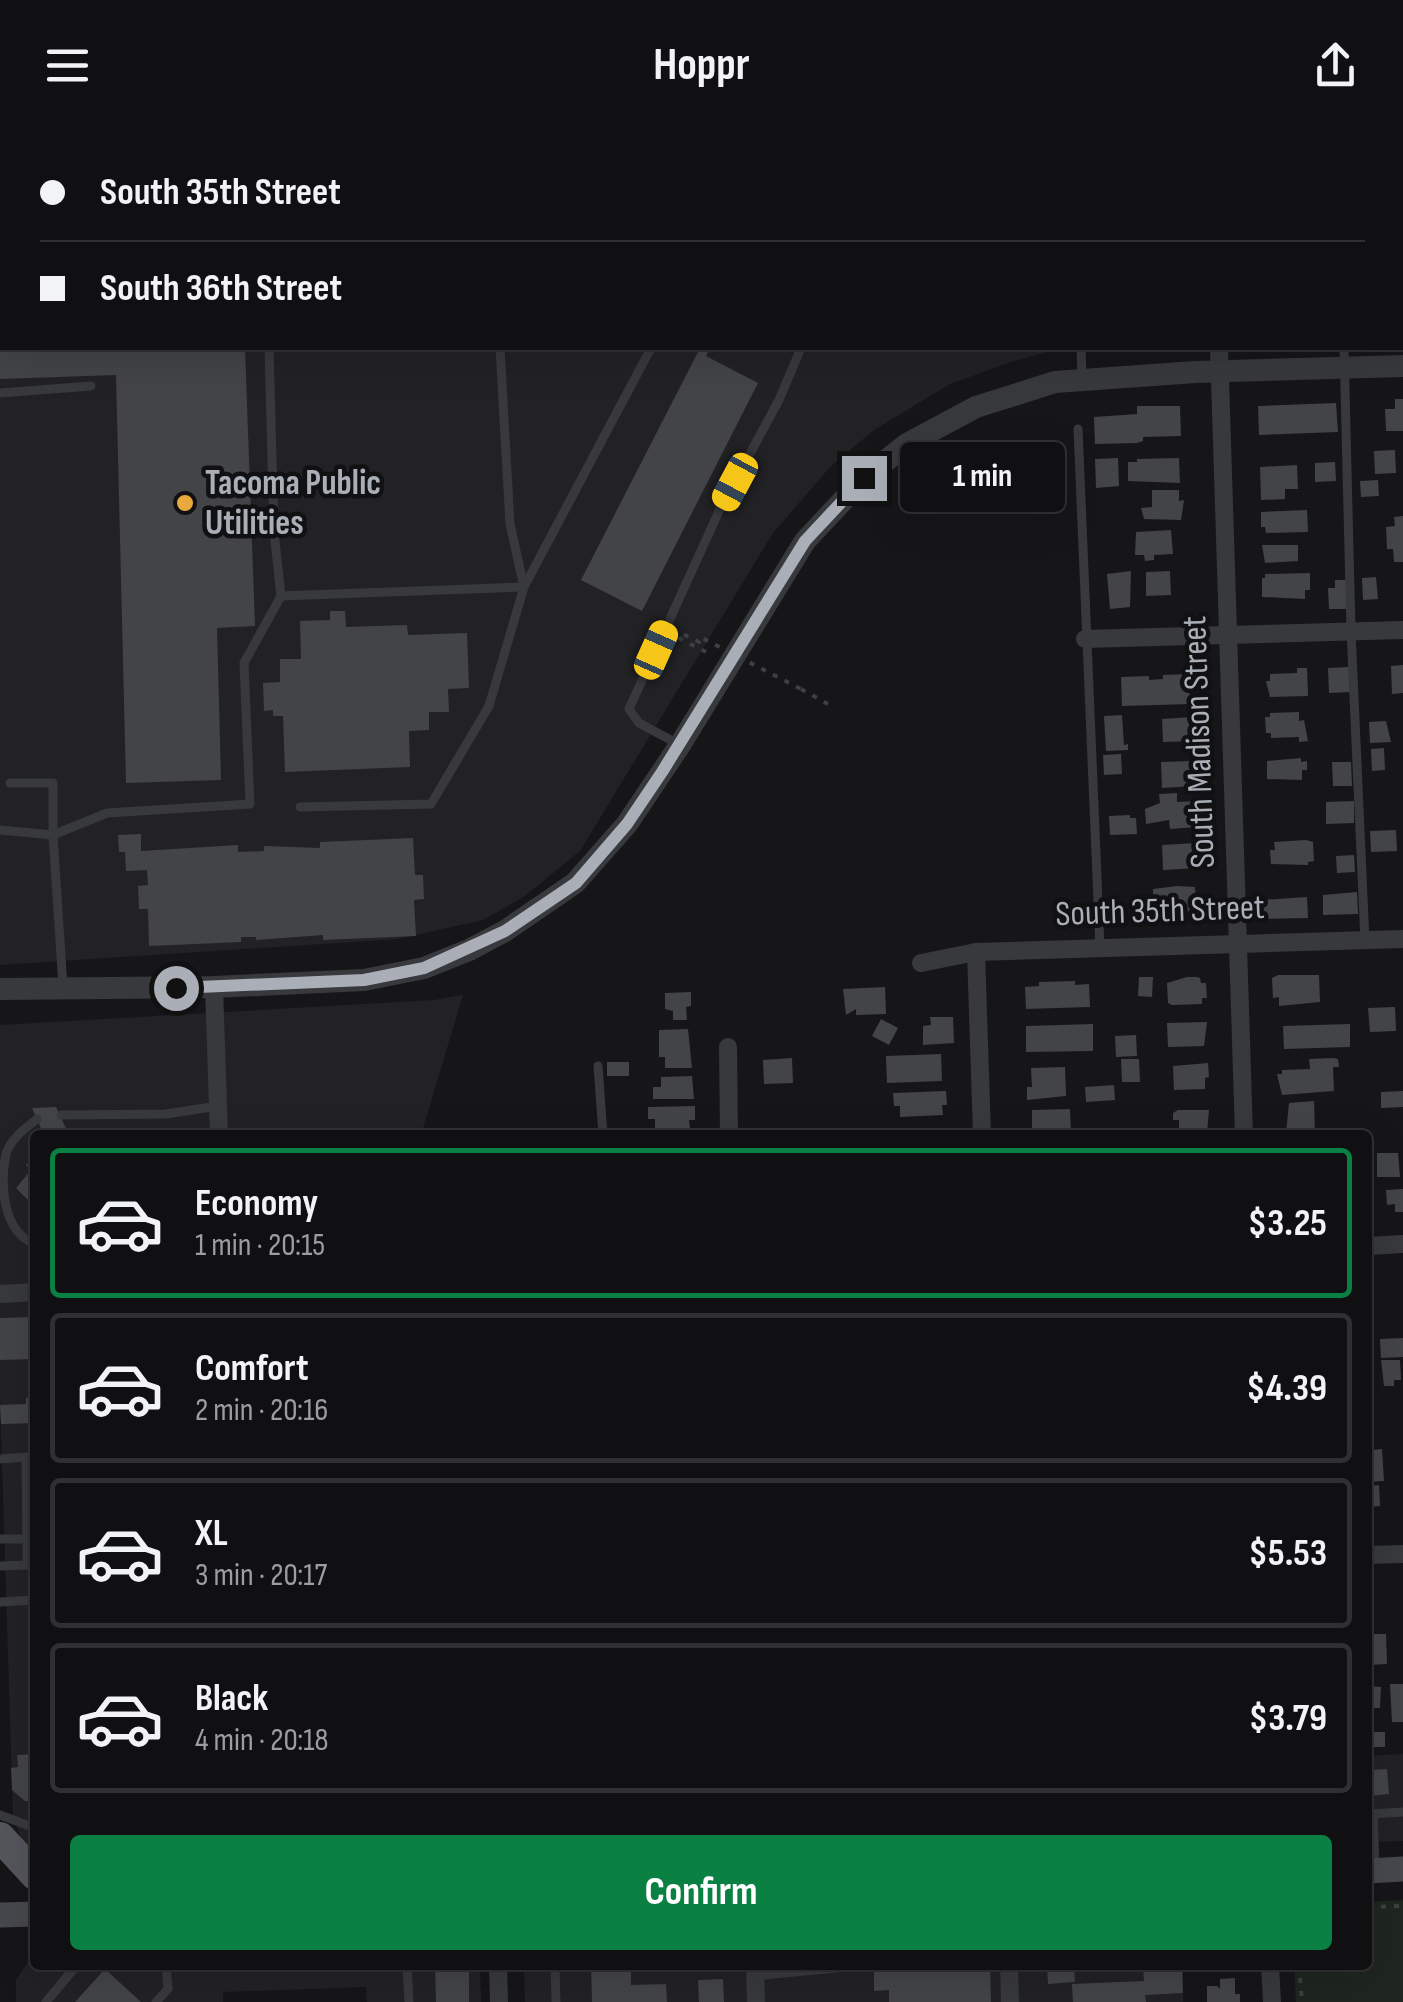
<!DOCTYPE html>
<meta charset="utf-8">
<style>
:root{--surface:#101012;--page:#19191b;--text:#f1f3f6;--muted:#9c9d9f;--line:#303032;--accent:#0b8043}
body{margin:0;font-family:"Sofia Sans Condensed",sans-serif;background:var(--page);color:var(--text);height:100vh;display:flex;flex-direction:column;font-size:38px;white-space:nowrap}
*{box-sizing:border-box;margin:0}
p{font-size:32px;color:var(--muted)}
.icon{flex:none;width:55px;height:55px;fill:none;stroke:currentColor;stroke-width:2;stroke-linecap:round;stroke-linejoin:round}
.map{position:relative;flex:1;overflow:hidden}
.drawer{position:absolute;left:30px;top:1000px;width:1342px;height:840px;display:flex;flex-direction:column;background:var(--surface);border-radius:10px;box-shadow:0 10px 40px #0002,0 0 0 2px var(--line)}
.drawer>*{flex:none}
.hud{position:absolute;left:0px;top:0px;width:1405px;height:220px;box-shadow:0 10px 40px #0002,0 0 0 2px var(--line);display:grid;align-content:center;height:220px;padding:0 40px;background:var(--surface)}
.end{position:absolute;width:45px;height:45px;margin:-22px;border:12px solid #a9aeb7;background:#111;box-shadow:0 0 0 5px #111}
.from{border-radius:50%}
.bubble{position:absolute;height:70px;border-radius:10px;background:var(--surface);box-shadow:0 10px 40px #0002,0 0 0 2px var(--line);font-size:32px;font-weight:700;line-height:70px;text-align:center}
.car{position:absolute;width:30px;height:60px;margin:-30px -15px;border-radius:12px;box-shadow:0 0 8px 2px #0007;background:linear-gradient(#f5c518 24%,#345 0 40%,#f5c518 0 76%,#345 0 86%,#f5c518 0)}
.hud b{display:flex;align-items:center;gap:35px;height:95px;font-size:38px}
.hud b+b{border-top:2px solid var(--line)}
.hud i{width:25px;height:25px;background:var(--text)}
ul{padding:18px 0 0;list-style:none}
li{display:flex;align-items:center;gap:30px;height:150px;margin:0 20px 15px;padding:0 20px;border:5px solid var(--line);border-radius:10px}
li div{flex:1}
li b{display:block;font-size:38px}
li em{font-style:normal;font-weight:700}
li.on{border-color:var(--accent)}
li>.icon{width:90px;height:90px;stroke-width:1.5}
.button{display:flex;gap:20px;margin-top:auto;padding:20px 40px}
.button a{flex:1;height:115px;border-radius:10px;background:var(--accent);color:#fff;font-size:40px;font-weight:700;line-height:115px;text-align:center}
header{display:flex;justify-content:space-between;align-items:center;height:130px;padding:0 40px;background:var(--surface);font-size:45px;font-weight:700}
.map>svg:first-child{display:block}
</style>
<header><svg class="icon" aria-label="menu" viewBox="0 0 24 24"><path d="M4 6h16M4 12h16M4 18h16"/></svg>Hoppr<svg class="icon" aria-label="share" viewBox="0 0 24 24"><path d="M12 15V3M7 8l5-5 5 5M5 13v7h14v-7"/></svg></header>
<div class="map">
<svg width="1403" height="1872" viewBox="0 0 1403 1872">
<rect width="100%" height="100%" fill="#161618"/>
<g fill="#222225">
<polygon points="0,0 938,2 2,2 2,218 1062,218 1008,233 950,254 874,300 832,335 773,403 580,721 525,766 483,790 398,809 0,835"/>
<polygon points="463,865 421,1005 35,1005 35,1726 21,1710 13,1685 0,1269 0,895 434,870"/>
<polygon points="1403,1624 1403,1711 1368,1712 1368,1626"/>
<polygon points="35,1822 35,1835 480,1835 481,1872 367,1872 366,1857 223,1862 223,1872 16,1872 16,1850"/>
<polygon points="524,1835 1239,1835 1183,1837 1183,1872 525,1872"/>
</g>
<polygon fill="#1e261f" points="1403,1770 1403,1872 1296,1872 1294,1835 1368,1835 1368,1772"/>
<g fill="#434448">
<polygon points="0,218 245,218 255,496 217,498 221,650 126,653 116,245 0,249"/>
<polygon points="689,218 710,218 706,226 758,253 642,481 581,450 698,222"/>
<polygon points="1395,269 1403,269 1403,301 1386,301 1385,279 1395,279"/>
<polygon points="1336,273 1338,302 1259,305 1258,276"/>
<polygon points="1137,276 1180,276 1181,306 1143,307 1143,311 1137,313 1095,314 1094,287 1137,284"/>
<polygon points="1395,320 1396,343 1375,344 1374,321"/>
<polygon points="1118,328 1119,356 1096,358 1095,329"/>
<polygon points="1179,328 1180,353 1128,351 1128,332 1137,332 1137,329"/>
<polygon points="1335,332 1336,351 1315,352 1315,333"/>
<polygon points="1297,335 1298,359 1285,359 1285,369 1261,370 1260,337"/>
<polygon points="1378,350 1379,366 1361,367 1360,351"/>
<polygon points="1152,360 1179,360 1179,371 1184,370 1181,390 1144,389 1141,378 1152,377"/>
<polygon points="1307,380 1308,402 1266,403 1265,397 1261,397 1261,382"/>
<polygon points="1403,386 1403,432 1394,432 1393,419 1387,419 1386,397 1395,396 1394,387"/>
<polygon points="1171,400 1173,424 1154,425 1154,430 1145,431 1144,425 1135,425 1136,402"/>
<polygon points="1262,415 1298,415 1298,431 1265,433"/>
<polygon points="1131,441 1130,477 1110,479 1107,444"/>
<polygon points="1170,441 1171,465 1146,466 1146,442"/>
<polygon points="1310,443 1310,460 1305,460 1305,469 1262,467 1262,448 1265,448 1265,444"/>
<polygon points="1376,447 1378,469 1363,470 1362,448"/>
<polygon points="1335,450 1346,450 1347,479 1329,479 1328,458 1335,458"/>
<polygon points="330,481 345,481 346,497 407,495 408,505 467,503 469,558 448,559 449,582 429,582 429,600 409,601 410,637 285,642 283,586 273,586 273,580 264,581 263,553 280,552 280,529 301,529 300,491 330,490"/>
<polygon points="1403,535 1403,563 1392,564 1391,536"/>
<polygon points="1349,537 1350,562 1329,563 1328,538"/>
<polygon points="1297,538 1307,538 1308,566 1270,567 1266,551 1270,551 1270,544 1297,543"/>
<polygon points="1189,544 1190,574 1122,576 1121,547 1149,546 1149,550 1163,549 1163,545"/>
<polygon points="1299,582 1299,591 1304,590 1308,611 1299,612 1299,607 1271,608 1271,603 1266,603 1265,587 1270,587 1270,583"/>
<polygon points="1122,585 1124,615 1128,614 1128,620 1106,621 1104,586"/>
<polygon points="1192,587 1192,592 1197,592 1197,604 1193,604 1193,611 1163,612 1162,589"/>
<polygon points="1386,591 1391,612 1370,613 1369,592"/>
<polygon points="1384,618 1385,640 1372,641 1371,619"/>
<polygon points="1121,624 1122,644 1104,645 1103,625"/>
<polygon points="1301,628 1301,632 1307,631 1307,640 1302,640 1302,650 1267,649 1267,631"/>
<polygon points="1193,631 1199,631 1199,644 1194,644 1195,656 1162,658 1161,632"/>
<polygon points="1332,632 1351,632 1352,656 1333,656"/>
<polygon points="1177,663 1177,672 1195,671 1196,677 1199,677 1197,697 1170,699 1169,690 1146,694 1145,679 1160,673 1159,664"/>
<polygon points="1354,671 1354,693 1326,694 1326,672"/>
<polygon points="1130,685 1130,688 1136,688 1137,704 1110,705 1109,686"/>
<polygon points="1396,700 1397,721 1371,722 1370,701"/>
<polygon points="141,704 141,721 238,715 238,722 264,721 264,716 320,718 320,712 413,708 415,745 423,745 424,769 414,770 416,806 323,810 323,805 256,810 256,807 241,807 241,812 149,816 148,779 139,779 138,756 148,755 147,740 126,741 125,722 119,722 118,705"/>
<polygon points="1306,710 1313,712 1314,731 1308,732 1308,735 1271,734 1270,720 1275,720 1274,712"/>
<polygon points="1196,713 1196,719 1199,719 1197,738 1163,740 1162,715"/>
<polygon points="1354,725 1355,742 1337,743 1336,726"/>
<polygon points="1177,756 1195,757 1197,784 1154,785 1153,759"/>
<polygon points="1357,762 1358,784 1323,785 1323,765"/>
<polygon points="1307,767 1308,788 1264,789 1262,770"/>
<polygon points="1278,845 1319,845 1320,872 1279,876 1279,867 1273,868 1272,848"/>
<polygon points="1139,847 1153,847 1152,867 1138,866"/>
<polygon points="1187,847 1197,847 1200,848 1201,853 1206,853 1207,868 1202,868 1202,874 1172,875 1168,873 1167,853"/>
<polygon points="1075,851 1075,855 1089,854 1090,877 1026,879 1025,857 1039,856 1039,852"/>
<polygon points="885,857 886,884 856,885 856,879 846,885 843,859"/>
<polygon points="691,862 691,876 686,877 687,890 673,890 673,881 665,879 665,863"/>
<polygon points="1395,877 1396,901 1370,902 1368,878"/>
<polygon points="930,887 953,887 954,913 923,915 923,896 931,895"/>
<polygon points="881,889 898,898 889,915 872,906"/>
<polygon points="1207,892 1204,916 1168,917 1167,893"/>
<polygon points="1093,894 1093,921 1026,922 1026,896"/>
<polygon points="1350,894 1350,917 1284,919 1283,896"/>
<polygon points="688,899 692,938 665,938 665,927 659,927 659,900"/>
<polygon points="1136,905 1137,926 1116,927 1115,906"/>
<polygon points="941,924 942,951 887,953 886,926"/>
<polygon points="792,928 793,953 764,954 763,930"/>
<polygon points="1333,928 1338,929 1339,937 1333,937 1334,961 1282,965 1277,944 1282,944 1282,940 1310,939 1309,929"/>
<polygon points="1121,929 1139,929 1140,952 1122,952"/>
<rect x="607" y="932" width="22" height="14"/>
<polygon points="1208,933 1209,947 1205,948 1205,959 1174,960 1173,936"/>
<polygon points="1065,937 1066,966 1027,970 1027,957 1032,957 1031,938"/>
<polygon points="692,946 694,969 653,969 653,957 661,957 661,947"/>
<polygon points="1114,955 1115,970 1086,972 1085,957"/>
<polygon points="946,961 947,975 942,975 943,985 900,987 900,976 894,976 893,963"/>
<polygon points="1403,961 1403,977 1381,978 1381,962"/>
<polygon points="1314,971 1315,1002 1286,1003 1289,973"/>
<polygon points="695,976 695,990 689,990 690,999 655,1000 655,989 648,989 648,977"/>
<polygon points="56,977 69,1005 44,1005 32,978"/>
<polygon points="1070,979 1071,1003 1032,1005 1032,980"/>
<polygon points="1178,980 1209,980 1207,1004 1179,1005 1179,990 1173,990 1173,983"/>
<polygon points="1377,1023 1398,1023 1400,1047 1377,1047"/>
<polygon points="35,1026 35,1077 16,1058 31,1040 26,1035"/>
<polygon points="1403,1059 1403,1082 1395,1082 1395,1074 1387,1075 1386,1060"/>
<polygon points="35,1187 35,1229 0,1230 0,1188"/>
<polygon points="1403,1208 1403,1227 1381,1228 1380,1209"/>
<polygon points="1381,1230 1400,1230 1401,1250 1394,1250 1394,1256 1384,1256"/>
<polygon points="26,1268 35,1268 35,1293 1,1294 0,1275 26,1274"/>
<polygon points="1382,1319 1384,1351 1368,1352 1371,1320"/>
<polygon points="1379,1355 1380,1376 1368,1377 1368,1356"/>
<polygon points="1368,1504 1386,1504 1387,1534 1368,1535"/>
<polygon points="1390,1554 1403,1554 1403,1592 1392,1592"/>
<polygon points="1368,1556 1381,1557 1380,1578 1368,1578"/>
<rect x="1368" y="1602" width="17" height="15"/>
<polygon points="35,1624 35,1671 25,1671 12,1660 11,1638 18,1637 17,1625"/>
<polygon points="1387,1639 1389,1664 1368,1666 1368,1640"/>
<polygon points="435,1835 469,1835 469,1872 436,1872"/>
<polygon points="591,1835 631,1835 631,1855 666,1854 667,1872 592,1872"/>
<polygon points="888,1835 990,1835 991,1872 889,1872 889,1860 874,1861 874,1842 888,1841"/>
<polygon points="1047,1835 1074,1835 1075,1852 1048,1854"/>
<polygon points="1182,1836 1183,1863 1145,1865 1146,1872 1073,1872 1072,1854 1144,1851 1143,1837"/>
<polygon points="105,1839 141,1872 75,1872"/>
<polygon points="1235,1848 1235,1864 1240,1864 1240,1872 1207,1872 1207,1856 1217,1856 1220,1859 1220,1849"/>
<polygon points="723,1849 724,1872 699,1872 698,1850"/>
</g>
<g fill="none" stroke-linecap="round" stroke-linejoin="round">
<g stroke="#3d4044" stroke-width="4" stroke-dasharray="5 8" stroke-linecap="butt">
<polyline points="801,559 828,574"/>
<polyline points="1368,1777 1403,1776"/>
<polyline points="1299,1835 1302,1872"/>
</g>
<g stroke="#37393d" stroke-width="9">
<polyline points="3,0 3,2"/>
<polyline points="58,0 59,2"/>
<polyline points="106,0 106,2"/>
<polyline points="158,0 158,2"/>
<polyline points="231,0 233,2"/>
<polyline points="292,0 292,2"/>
<polyline points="722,0 724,1"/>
<polyline points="875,0 878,2"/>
<polyline points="1336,0 1336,2"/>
<polyline points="342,2 396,0"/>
<polyline points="846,2 848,0"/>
<polyline points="0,88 2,87"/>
<polyline points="500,218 510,394 524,457"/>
<polyline points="1081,218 1082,246"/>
<polyline points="1344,218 1351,501 1365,811"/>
<polyline points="0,263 91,256"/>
<polyline points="1078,299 1100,818"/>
<polyline points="281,466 524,457"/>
<polyline points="678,614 639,593 629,579 720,379 779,270 801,218"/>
<polyline points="10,653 53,653 53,705 63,857"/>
<polyline points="300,677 431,674 489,576 524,457 651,218"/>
<polyline points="0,700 53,705 107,683 250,674 244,533 281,466 274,402 269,218"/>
<polyline points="598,936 603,1005"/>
<polyline points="61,985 166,984 218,976"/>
<path d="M35,1114C2,1102 0,1053 6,1024C10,1009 26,998 37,989"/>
<polyline points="0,1329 26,1327 27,1409 0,1409"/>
<polyline points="0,1436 27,1435 27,1409"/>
<polyline points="0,1472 35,1470"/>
<polyline points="1373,1683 1375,1738"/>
<polyline points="1370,1684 1403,1682"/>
<polyline points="0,1685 35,1698"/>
<polyline points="407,1835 409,1872"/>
<polyline points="555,1835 556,1872"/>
<polyline points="755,1846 857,1836"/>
<polyline points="46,1872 77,1835"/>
<polyline points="156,1872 168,1859 166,1835"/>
</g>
<g stroke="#37393d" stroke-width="18">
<polyline points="1212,0 1212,2"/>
<polyline points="1219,218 1244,1005"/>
<polyline points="1085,509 1403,500"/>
<polyline points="976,822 982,1005"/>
<polyline points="921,833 976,822 1403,809"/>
<polyline points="214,857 219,1005"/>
<polyline points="728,917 729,1005"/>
<polyline points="1368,1116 1403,1114"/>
<polyline points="0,1164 35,1162"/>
<polyline points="1368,1425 1403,1424"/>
<polyline points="498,1835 499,1872"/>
<polyline points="755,1835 756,1872"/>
<polyline points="1009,1835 1010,1872"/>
<polyline points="1270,1835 1272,1872"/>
</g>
<polyline stroke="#37393d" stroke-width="22" points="0,859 214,857 364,850 424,838 469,820 505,801 575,753 627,694 680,615 805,411 864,348 907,314 976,277 1055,252 1195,242 1403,236"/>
<g stroke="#46484d" stroke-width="25">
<polyline points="1368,1741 1403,1739"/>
<polyline points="0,1785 35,1784"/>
</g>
<polyline stroke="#54565c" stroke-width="30" points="0,1707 35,1745"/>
<polyline stroke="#3d4044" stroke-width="4" stroke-dasharray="5 8" stroke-linecap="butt" points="706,522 679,508 681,503 699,512 700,507 801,559"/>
</g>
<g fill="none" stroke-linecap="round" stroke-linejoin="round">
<polyline stroke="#a9aeb7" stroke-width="12" points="176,858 364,850 424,838 505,801 576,753 627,694 662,642 805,411 864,348"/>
</g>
<circle fill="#e9a93d" stroke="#111113" stroke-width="4" cx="185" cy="373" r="10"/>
<g text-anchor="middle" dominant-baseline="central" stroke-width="9" stroke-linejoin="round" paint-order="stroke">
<g font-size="35" font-weight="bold" fill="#a9aeb7" stroke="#111113" text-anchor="start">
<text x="205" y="353">Tacoma Public<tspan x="205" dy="40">Utilities</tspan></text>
</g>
<g font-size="35" fill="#a9aeb7" stroke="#111113">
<text transform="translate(1199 612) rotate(-92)">South Madison Street</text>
<text transform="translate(1160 781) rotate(-2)">South 35th Street</text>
</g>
</g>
</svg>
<i class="end from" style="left:176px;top:858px"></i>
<i class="end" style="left:864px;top:348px"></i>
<div class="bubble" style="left:900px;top:312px;width:165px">1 min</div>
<i class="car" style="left:735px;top:352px;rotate:208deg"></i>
<i class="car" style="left:656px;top:520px;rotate:24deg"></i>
<div class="hud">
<b><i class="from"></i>South 35th Street</b>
<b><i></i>South 36th Street</b>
</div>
<section class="drawer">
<ul>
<li class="on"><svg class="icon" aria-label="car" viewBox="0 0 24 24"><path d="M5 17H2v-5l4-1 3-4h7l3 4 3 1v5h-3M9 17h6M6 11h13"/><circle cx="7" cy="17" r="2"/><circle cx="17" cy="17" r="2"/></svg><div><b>Economy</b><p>1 min · 20:15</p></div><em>$3.25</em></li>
<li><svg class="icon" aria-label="car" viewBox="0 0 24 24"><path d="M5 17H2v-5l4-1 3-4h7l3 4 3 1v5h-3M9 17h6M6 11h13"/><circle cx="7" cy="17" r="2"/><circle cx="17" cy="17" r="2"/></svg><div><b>Comfort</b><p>2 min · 20:16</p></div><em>$4.39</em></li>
<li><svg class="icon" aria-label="car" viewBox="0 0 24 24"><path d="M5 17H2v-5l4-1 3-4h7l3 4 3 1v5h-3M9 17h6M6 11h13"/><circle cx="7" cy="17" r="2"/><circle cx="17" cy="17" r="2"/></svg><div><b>XL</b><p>3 min · 20:17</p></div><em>$5.53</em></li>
<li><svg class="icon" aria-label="car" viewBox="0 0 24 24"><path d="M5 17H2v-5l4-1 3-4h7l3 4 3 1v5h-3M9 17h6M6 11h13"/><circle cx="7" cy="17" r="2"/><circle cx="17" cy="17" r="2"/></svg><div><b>Black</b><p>4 min · 20:18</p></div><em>$3.79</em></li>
</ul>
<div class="button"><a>Confirm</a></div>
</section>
</div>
